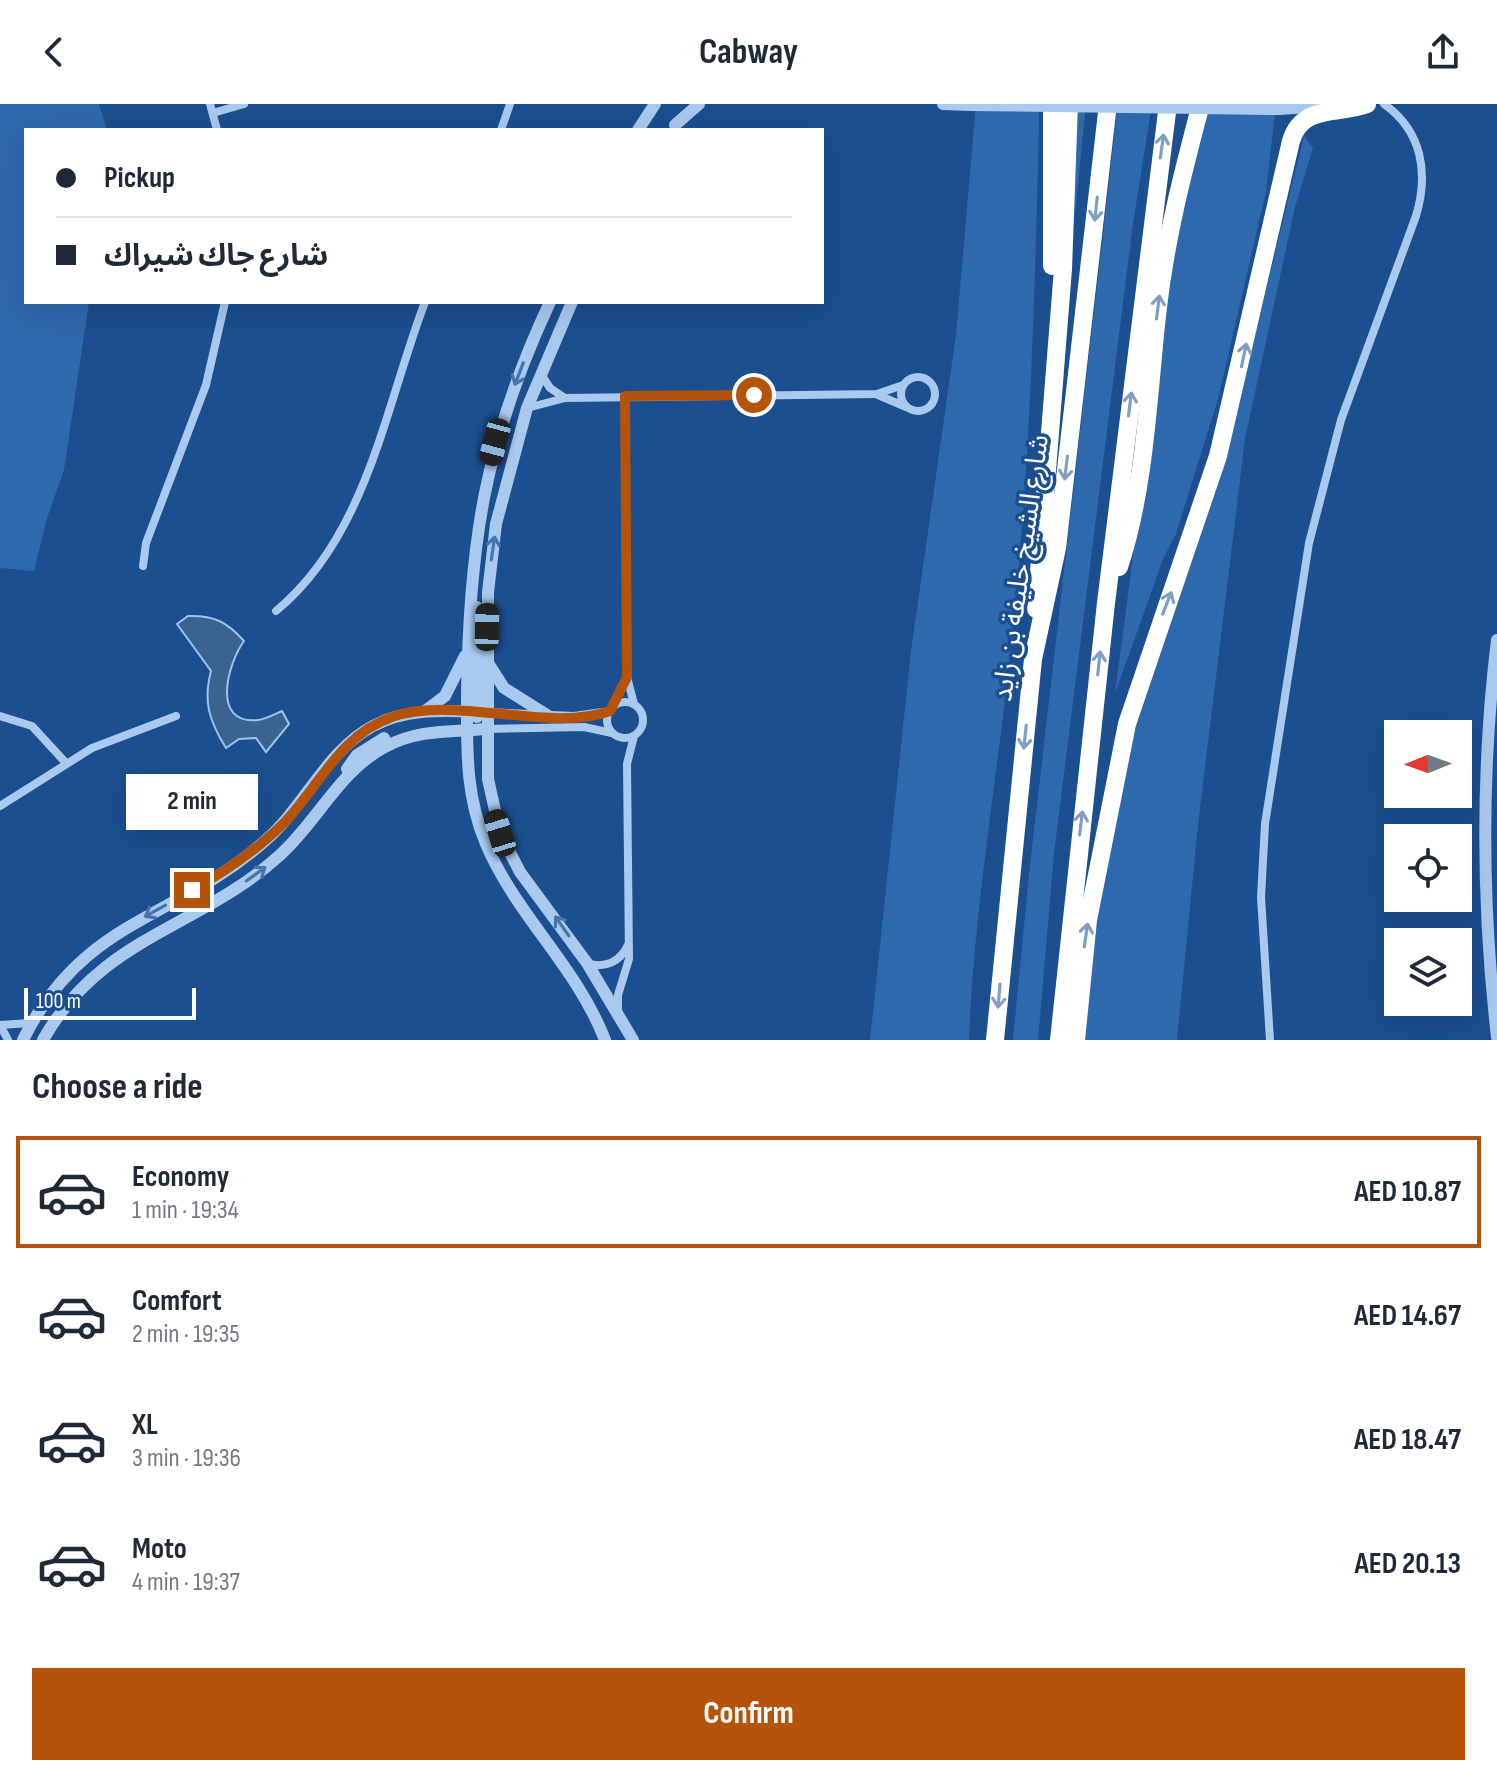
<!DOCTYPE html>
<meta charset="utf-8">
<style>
:root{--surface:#fff;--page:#f6f6f7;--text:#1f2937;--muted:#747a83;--line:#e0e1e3;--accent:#b45309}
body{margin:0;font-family:"Sofia Sans Condensed","Noto Sans Arabic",sans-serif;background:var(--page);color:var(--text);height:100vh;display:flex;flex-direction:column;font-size:30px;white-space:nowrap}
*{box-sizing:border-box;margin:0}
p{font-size:26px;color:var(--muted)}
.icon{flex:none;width:44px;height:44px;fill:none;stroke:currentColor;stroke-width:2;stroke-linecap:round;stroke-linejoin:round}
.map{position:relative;height:936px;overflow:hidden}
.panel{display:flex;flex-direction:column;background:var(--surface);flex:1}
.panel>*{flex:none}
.top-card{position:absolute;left:24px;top:24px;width:800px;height:176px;border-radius:0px;box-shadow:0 8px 32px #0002;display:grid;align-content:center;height:176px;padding:0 32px;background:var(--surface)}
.needle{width:52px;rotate:269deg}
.tools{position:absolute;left:1384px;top:616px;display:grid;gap:16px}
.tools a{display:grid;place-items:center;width:88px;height:88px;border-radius:0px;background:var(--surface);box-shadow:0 8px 32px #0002;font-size:40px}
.scale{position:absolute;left:24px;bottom:20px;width:172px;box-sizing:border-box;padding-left:8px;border:4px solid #fff;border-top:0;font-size:22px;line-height:28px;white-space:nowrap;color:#fff;-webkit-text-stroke:6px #1b4f8f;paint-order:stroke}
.end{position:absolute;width:36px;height:36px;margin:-18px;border:10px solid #b45309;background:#fff;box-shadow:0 0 0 4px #fff}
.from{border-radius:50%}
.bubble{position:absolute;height:56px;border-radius:0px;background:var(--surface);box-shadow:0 8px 32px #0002;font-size:26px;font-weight:700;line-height:56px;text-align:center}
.car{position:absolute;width:24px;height:48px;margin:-24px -12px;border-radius:10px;box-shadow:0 0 6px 2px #0007;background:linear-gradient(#222 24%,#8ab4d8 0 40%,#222 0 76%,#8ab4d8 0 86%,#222 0)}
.top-card b{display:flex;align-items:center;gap:28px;height:76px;font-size:30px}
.top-card b+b{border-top:2px solid var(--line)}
.top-card i{width:20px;height:20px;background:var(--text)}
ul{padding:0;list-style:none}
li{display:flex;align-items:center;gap:24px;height:112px;margin:0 16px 12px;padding:0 16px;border:4px solid transparent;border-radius:0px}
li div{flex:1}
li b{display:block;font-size:30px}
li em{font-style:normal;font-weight:700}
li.current{border-color:var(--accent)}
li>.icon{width:72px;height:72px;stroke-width:1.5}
h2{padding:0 32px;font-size:36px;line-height:96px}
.cta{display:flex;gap:16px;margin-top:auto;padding:16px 32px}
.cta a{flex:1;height:92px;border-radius:0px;background:var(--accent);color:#fff;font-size:32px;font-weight:700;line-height:92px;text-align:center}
header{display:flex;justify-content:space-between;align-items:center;height:104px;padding:0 32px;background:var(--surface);font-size:36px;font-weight:700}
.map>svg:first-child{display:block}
</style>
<header><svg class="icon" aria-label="back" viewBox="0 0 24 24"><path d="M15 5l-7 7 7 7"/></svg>Cabway<svg class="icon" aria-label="share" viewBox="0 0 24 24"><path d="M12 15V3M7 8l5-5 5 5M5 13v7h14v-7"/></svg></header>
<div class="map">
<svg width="1497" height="936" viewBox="0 0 1497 936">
<rect width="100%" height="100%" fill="#1b4f8f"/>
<g fill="#2e69ad">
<polygon points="0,0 99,0 107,26 26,26 26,198 89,198 64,366 47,414 34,467 0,464"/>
<path d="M976,0H1039V17C1035,193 1030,369 1011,544C997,675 974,804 969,936H870L911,547L956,231Z"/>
<polygon points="1076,0 1086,0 1073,128"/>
<polygon points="1118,0 1152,0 1133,120 1054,750 1038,936 1013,936 1029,770"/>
<polygon points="1203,0 1276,0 1266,88 1218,295 1176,430 1163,455 1115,590 1174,135"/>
<polygon points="1304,32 1313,44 1295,103 1245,335 1198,721 1177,936 1079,936 1084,870 1132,624 1227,345"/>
</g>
<path fill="#3c6290" stroke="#9cc4f0" stroke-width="2" d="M188,512C214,511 227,518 244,537C228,559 210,621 258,616C266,615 275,610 282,607L289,620L266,648L256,634L239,635L226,644C209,617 203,597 211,567L177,520Z"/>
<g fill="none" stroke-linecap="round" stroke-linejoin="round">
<g stroke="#a9c9ee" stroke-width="8">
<polyline points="210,0 217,26"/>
<polyline points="213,9 244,0"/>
<polyline points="501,26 510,0"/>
<polyline points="541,270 550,284 565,294"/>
<circle cx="918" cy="290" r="17"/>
<polyline points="878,291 906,303"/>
<polyline points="625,292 627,573 634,600"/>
<polyline points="527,304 565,294 877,290 903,281"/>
<polyline points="143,462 146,439 206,281 225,198"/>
<path d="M276,507C367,432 385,303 425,198"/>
<circle cx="625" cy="616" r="18"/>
<polyline points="614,601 627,574"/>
<polyline points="486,608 574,612 610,607"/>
<polyline points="0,612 32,622 65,658"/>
<polyline points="486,625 584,623 612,629"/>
<polyline points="0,702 92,644 176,612"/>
<path d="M587,859C605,865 620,858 628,841"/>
<polyline points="618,909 618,891 629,855 627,660 634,632"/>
<polyline points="0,921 31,919"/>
<polyline points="0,921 8,936"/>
<path d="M1270,936L1261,793L1265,720L1309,439L1341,316L1416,112C1429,69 1422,27 1384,0"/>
</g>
<g stroke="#a9c9ee" stroke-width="12">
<polyline points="943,0 971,1"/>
<polyline points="1279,5 1324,2"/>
<polyline points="675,21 699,0"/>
<polyline points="638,26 655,0"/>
<path d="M550,198C485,337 469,439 467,591C467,644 465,690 486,740C516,811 577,863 605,936"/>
<polyline points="572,198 527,304 496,420 488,488 488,675 500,729 520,768 587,859 633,936"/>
<polyline points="477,503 477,613"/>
<path d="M1497,536C1481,667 1482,802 1497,933"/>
<polyline points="488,559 504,584 547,611"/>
<polyline points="425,607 445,592 465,552"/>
<polyline points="347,665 357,651 384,634"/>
<path d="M23,936C83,814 176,816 266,736C305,702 327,646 373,622C408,603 448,607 486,608"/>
<path d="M43,936C101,832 200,824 280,751C317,718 340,666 385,643C418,625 451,628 486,625"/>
</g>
<g stroke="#fff" stroke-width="18">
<polyline points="1052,162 1052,0"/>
<path d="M1119,463C1146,381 1148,289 1158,203C1166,133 1183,68 1201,0"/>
<polyline points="1036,505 1063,165 1069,0"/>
<polyline points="995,936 1033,555 1057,444 1108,0"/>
<polyline points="1059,936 1106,499 1168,0"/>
<path d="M1076,936L1088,816L1127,620L1218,352L1291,37C1302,0 1338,11 1367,0"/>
</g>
<polyline stroke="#a9c9ee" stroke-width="12" points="971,1 1279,5"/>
</g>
<defs><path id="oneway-shaft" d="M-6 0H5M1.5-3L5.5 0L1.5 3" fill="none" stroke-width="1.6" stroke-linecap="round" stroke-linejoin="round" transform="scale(2)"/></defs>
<g stroke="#829ec1">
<use href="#oneway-shaft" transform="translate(1162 42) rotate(-82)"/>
<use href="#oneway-shaft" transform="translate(1096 105) rotate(96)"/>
<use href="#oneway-shaft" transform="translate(1158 203) rotate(-83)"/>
<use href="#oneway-shaft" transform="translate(1244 251) rotate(-78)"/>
<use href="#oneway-shaft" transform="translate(1130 300) rotate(-83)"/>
<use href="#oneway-shaft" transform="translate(1066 364) rotate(97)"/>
<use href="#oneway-shaft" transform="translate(1167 499) rotate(-69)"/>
<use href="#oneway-shaft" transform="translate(1099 559) rotate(-84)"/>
<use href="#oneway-shaft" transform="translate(1025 633) rotate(96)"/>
<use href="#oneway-shaft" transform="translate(1081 719) rotate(-83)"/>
<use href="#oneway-shaft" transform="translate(1086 831) rotate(-82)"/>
<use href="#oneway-shaft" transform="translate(999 892) rotate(95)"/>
</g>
<g stroke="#4674ac">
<use href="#oneway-shaft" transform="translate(519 270) rotate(111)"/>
<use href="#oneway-shaft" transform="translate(493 444) rotate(-82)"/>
<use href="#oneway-shaft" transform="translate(256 770) rotate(-36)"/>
<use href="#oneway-shaft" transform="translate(155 807) rotate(151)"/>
<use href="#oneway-shaft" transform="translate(562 822) rotate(-125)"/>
</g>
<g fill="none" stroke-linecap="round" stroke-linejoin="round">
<path stroke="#b45309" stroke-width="10" d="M192,786C226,767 257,746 285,718C320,681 340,631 392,613C457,591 549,629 610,607L627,573L625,292L754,291"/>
</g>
<g text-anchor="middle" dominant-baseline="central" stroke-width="7" stroke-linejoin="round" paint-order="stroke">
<g font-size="28" fill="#fff" stroke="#1b4f8f">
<text transform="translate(1021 464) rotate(-82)">شارع الشيخ خليفة بن زايد</text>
</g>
</g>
</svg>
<div class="tools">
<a><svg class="needle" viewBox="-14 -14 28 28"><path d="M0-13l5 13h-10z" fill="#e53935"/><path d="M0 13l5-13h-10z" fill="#747a83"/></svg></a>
<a><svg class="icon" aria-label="locate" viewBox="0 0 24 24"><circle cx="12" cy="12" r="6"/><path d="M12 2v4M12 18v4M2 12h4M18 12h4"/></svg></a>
<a><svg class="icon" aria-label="layers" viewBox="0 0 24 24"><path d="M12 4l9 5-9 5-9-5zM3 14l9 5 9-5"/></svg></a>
</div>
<div class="scale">100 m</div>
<i class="end from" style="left:754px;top:291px"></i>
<i class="end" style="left:192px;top:786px"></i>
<div class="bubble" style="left:126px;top:670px;width:132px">2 min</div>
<i class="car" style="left:495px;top:338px;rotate:195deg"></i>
<i class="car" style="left:487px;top:523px;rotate:1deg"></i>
<i class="car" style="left:500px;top:729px;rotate:343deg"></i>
<div class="top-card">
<b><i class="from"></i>Pickup</b>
<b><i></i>شارع جاك شيراك</b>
</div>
</div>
<section class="panel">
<h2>Choose a ride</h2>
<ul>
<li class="current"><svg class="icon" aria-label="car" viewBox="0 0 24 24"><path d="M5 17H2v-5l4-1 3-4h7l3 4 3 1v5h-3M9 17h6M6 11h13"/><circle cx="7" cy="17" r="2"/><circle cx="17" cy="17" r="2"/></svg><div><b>Economy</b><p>1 min · 19:34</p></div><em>AED 10.87</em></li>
<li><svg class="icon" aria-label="car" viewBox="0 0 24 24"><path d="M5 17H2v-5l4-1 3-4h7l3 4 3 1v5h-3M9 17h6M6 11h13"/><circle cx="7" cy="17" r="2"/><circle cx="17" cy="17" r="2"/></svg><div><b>Comfort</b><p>2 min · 19:35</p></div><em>AED 14.67</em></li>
<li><svg class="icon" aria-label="car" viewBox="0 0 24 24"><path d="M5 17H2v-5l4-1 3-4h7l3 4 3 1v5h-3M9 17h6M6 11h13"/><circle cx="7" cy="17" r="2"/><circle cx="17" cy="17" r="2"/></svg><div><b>XL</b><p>3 min · 19:36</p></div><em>AED 18.47</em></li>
<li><svg class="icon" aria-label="car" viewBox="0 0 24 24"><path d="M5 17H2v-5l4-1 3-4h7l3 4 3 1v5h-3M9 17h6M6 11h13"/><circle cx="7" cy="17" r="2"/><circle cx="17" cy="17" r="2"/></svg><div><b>Moto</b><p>4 min · 19:37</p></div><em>AED 20.13</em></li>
</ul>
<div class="cta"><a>Confirm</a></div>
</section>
